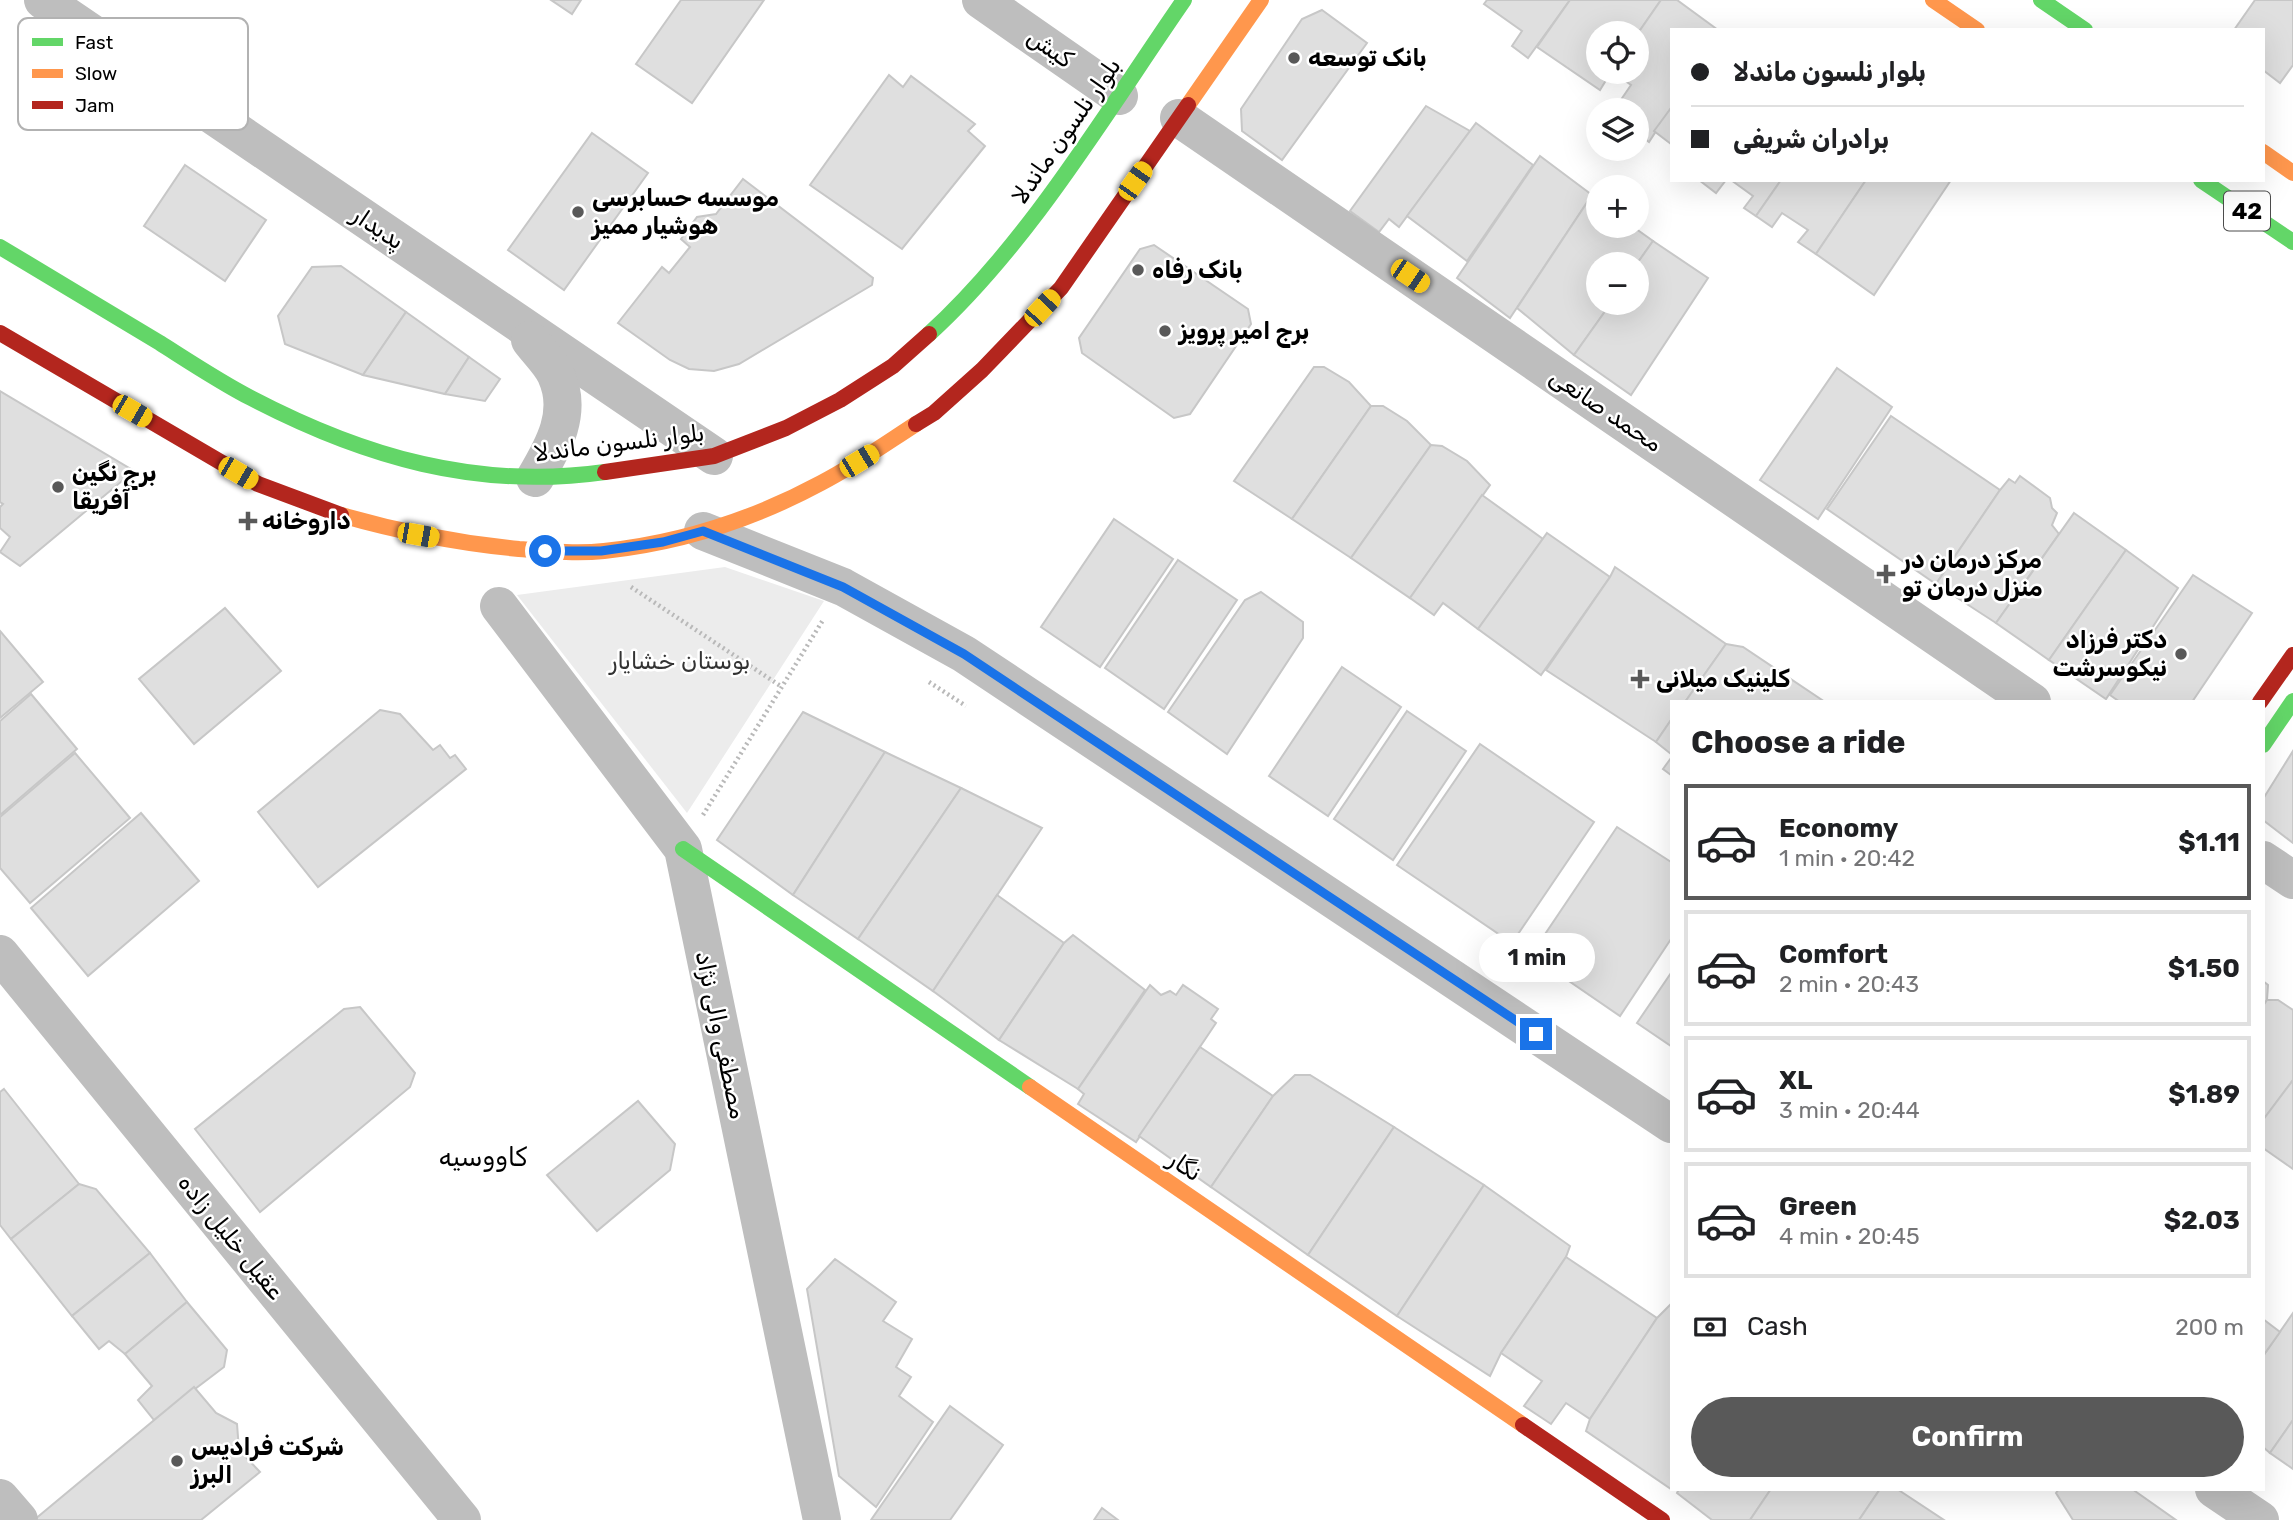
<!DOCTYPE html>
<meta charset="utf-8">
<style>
:root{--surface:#fff;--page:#f2f2f2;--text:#202124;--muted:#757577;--line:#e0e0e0;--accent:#595959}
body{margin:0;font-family:Rubik,Vazirmatn,sans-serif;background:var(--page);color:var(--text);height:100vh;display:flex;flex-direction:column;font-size:26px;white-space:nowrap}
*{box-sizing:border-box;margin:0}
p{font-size:23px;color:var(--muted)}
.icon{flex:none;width:38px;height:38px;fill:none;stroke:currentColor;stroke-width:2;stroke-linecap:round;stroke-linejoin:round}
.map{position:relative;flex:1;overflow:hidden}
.drawer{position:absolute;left:1670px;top:700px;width:595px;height:791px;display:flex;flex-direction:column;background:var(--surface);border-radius:0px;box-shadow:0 7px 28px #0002}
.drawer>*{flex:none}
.banner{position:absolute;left:1670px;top:28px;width:595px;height:154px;border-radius:0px;box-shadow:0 7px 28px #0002;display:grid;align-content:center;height:154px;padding:0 21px;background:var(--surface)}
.buttons{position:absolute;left:1586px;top:21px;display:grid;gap:14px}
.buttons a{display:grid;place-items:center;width:63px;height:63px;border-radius:50%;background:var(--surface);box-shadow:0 7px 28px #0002;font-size:35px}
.end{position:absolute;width:32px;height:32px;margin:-16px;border:9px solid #1a73e8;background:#fff;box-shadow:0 0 0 4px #fff}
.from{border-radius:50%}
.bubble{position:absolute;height:49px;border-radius:24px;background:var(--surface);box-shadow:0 7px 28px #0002;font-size:23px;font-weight:700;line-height:49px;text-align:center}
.car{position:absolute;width:21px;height:42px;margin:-21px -10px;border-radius:9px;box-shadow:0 0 5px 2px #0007;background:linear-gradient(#f5c518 24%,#345 0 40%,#f5c518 0 76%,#345 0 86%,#f5c518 0)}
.banner b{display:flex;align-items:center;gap:24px;height:66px;font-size:26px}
.banner b+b{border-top:2px solid var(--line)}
.banner i{width:18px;height:18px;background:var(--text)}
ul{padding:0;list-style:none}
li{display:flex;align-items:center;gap:21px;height:116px;margin:0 14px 10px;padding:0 7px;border:4px solid var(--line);border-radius:0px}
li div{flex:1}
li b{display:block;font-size:26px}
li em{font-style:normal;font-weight:700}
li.active{border-color:var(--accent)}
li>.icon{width:63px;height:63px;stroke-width:1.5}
h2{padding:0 21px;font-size:32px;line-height:84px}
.pay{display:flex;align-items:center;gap:18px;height:77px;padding:0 21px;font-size:26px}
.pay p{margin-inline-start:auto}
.primary-button{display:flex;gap:14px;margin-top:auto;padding:14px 21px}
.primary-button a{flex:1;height:80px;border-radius:42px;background:var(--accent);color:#fff;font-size:28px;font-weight:700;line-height:80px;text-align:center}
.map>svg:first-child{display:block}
</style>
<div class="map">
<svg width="2293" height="1520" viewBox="0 0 2293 1520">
<rect width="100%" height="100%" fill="#fff"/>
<polygon fill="#ececec" points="725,567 824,601 687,813 517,595"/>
<g fill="#dfdfdf" stroke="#c7c7c7" stroke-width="2">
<polygon points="551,0 581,0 572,14"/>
<polygon points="681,0 764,0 692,103 636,64"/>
<polygon points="1570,0 1528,58 1512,46 1522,31 1484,4 1487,0"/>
<polygon points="1570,0 1661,0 1636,36 1636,33 1598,33 1598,72 1611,72 1600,90 1537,47"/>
<polygon points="1661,0 1677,0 1718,30 1671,30 1671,108 1649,142 1636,132 1636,110 1614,110 1631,85 1613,72 1636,72 1636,36"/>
<polygon points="2255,0 2293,0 2293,65 2280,83 2263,70 2263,30 2234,30"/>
<polygon points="1322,10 1367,43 1282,160 1242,131 1241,109 1302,19"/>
<polygon points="889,75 903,87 911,76 975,124 968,131 985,146 902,249 810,185"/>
<polygon points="1426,106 1470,131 1399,227 1389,219 1379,232 1350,211"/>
<polygon points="1671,108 1671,144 1654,131"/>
<polygon points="1476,123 1533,165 1467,261 1407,216"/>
<polygon points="592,133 648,173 564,290 508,250"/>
<polygon points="1540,156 1592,195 1510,318 1457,278"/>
<polygon points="185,165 266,220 225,281 144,226"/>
<polygon points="743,179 873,278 872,285 739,364 714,371 689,369 670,360 618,323 662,267 669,273 690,247 681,239 697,217 716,214"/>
<polygon points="1699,180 1726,180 1716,193"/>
<polygon points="1731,180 1781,180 1756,216 1744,208 1753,196"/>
<polygon points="1781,180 1866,180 1816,254 1798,242 1808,230 1782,213 1772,227 1756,216"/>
<polygon points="1866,180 1951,180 1874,295 1816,254"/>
<polygon points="1592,195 1598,200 1598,226 1632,226 1653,241 1636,265 1598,264 1598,303 1611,303 1574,355 1517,308"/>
<polygon points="1653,241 1708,278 1631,395 1574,355 1611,303 1636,303 1636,265"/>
<polygon points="1154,245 1248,309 1251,324 1190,414 1174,418 1082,353 1079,338 1140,249"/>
<polygon points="341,266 406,312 363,375 285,344 278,316 312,267"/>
<polygon points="406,312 469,357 445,394 363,375"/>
<polygon points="469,357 500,379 485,401 445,394"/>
<polygon points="1314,367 1324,367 1349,382 1371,406 1292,519 1234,481"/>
<polygon points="1837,368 1892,407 1818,519 1760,480"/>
<polygon points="0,391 134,471 20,566 0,552 10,537 0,528 0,507 3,504 0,502"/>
<polygon points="1371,406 1383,406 1407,421 1431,445 1351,558 1292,519"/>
<polygon points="1891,416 2000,490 1936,584 1827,509"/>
<polygon points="1431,445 1442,446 1467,461 1490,485 1410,598 1351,558"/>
<polygon points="2020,476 2050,498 2052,508 2057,513 2052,525 2059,534 1996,623 1936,584 2000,490 2009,479 2015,483"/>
<polygon points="1482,495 1543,539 1478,629 1443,603 1434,615 1410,598"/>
<polygon points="2074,513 2126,550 2049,660 1996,623"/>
<polygon points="1114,519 1173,559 1100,667 1041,627"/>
<polygon points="1547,533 1610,577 1541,675 1478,629"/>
<polygon points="2126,550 2178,588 2106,699 2049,660"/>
<polygon points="1178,560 1237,600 1164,709 1105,668"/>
<polygon points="1615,567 1726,644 1685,702 1671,702 1671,720 1656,742 1546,670 1610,577"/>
<polygon points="2193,575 2252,613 2192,702 2120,702 2110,695"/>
<polygon points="1261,592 1303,622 1303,638 1227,754 1168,712 1245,600"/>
<polygon points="225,608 281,671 194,744 139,679"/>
<polygon points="0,631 43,682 0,718"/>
<polygon points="1726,644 1743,647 1825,702 1685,702"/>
<polygon points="1342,667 1401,707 1328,816 1269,776"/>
<polygon points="31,694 77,749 0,815 0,721"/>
<polygon points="380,710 400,714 433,750 440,745 450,758 455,755 466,769 318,887 258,812"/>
<polygon points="1407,711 1466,751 1393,860 1334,819"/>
<polygon points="803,712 885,752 793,895 717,840"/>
<polygon points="1671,720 1671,754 1656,742"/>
<polygon points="1480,744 1594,822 1512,943 1397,865"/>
<polygon points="2293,751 2293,843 2263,820 2263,799"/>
<polygon points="885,752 961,788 858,939 793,895"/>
<polygon points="75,753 130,818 30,903 0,868 0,817"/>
<polygon points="1671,758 1671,775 1663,769"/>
<polygon points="961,788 1042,828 933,991 858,939"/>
<polygon points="141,813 199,881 88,976 31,908"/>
<polygon points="1617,827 1671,862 1671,939 1620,1016 1531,955"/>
<polygon points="997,895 1064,943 999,1040 933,991"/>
<polygon points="1073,935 1145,990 1078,1089 999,1040 1064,943"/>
<polygon points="1671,973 1671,1046 1637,1023"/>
<polygon points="2263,981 2268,985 2267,1000 2263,1006"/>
<polygon points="1150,985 1161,995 1170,991 1176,995 1183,985 1218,1009 1211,1019 1216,1023 1136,1142 1078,1104 1084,1094 1078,1089"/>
<polygon points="2267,1000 2278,1000 2293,1010 2293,1080 2263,1120 2263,1006"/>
<polygon points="360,1007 415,1073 410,1087 260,1212 195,1129 344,1009"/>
<polygon points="1200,1047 1273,1096 1211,1187 1139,1136"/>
<polygon points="1295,1075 1310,1075 1394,1127 1308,1255 1211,1187 1273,1096"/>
<polygon points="2293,1080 2293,1169 2263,1148 2263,1120"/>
<polygon points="4,1089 79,1184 11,1239 0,1225 0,1092"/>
<polygon points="638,1101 675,1144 670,1170 597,1231 547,1175"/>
<polygon points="1394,1127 1484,1185 1397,1316 1308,1255"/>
<polygon points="79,1184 96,1189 150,1253 72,1316 11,1239"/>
<polygon points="1484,1185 1570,1246 1566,1257 1501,1353 1490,1376 1397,1316"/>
<polygon points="150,1253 187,1302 125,1354 109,1341 99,1349 72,1316"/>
<polygon points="1566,1257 1657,1318 1590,1419 1566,1403 1551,1424 1524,1406 1542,1381 1501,1353"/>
<polygon points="835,1259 896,1302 883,1321 912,1339 896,1367 911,1377 899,1396 933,1422 876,1507 839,1476 807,1289"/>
<polygon points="187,1302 227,1350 224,1367 154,1420 138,1400 152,1386 125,1354"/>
<polygon points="1671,1304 1671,1489 1586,1431 1590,1419 1657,1318"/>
<polygon points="2293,1313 2293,1420 2270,1453 2263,1447 2263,1356"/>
<polygon points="2263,1319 2280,1332 2263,1356"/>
<polygon points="194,1387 216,1413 237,1424 239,1450 260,1472 201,1520 34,1520"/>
<polygon points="950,1406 1003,1445 950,1520 871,1520"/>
<polygon points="2293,1420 2293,1469 2270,1453"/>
<polygon points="1679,1489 1771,1489 1750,1520 1712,1520 1677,1493"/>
<polygon points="1771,1489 1880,1489 1859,1520 1750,1520"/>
<polygon points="1880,1489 1897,1489 1944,1520 1859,1520"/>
<polygon points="2059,1489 2132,1489 2176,1520 2073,1520 2056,1493"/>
<polygon points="1102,1508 1118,1520 1094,1520"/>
</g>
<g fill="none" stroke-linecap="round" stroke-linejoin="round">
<g stroke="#b9b9b9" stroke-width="4.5" stroke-dasharray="2 3.5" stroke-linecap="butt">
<polyline points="631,587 782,687"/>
<polyline points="929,682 966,706"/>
<polyline points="703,815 823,620"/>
</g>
<g stroke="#bebebe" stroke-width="38">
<polyline points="43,0 714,456"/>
<polyline points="981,0 1119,96"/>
<polyline points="1179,118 2032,702"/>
<path d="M530,340C538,351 551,363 556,375C573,412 554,446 535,478"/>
<polyline points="703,531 843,587 964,654 1671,1124"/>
<polyline points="499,606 683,849 822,1520"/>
<polyline points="2263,860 2293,880"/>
<polyline points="0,954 462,1520"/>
<polyline points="2214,1489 2260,1520"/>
<polyline points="0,1498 19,1520"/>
</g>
<g stroke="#63d668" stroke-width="16">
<polyline points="2041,0 2085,30"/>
<polyline points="2201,180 2293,242"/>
<path d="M0,247C53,279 107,311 160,343C190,362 220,382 251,398C364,457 477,490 605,472"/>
<path d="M929,334C1029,243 1107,111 1184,0"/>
<polyline points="2263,745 2293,701"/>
<polyline points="683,849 1030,1087"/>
</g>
<g stroke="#ff974d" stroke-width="16">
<polyline points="1933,0 1977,30"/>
<polyline points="1188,105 1261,0"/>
<polyline points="2263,152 2293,173"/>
<path d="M341,515C400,532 458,543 519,549C546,551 576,554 604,551C679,543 754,519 821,483C854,466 885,444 916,424"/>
<polyline points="1030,1087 1523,1425"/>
</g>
<g stroke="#b3261e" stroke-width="16">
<polyline points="0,333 258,484 341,515"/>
<polyline points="916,424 934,413 982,370 1061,288 1188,105"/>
<polyline points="605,472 714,456 786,428 840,400 893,366 929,334"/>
<polyline points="2260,702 2293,655"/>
<polyline points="1523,1425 1662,1520"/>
</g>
</g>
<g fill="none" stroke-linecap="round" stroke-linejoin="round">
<polyline stroke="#1a73e8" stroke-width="9" points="545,551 601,551 663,542 703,531 843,587 964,654 1536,1034"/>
</g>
<g fill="#595959" stroke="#fff" stroke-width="2.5">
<circle cx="1294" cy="58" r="7"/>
<circle cx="578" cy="212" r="7"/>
<circle cx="1138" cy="270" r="7"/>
<circle cx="1165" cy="331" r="7"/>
<circle cx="58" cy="487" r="7"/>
<path d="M244.5 510.5h7v7h7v7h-7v7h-7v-7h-7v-7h7z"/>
<path d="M1882.5 563.5h7v7h7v7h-7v7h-7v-7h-7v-7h7z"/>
<circle cx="2181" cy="654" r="7"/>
<path d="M1636.5 668.5h7v7h7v7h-7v7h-7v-7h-7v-7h7z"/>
<circle cx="177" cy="1461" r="7"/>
</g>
<g text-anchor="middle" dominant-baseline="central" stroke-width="5" stroke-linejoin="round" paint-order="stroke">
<rect fill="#fff" stroke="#4c4c4c" stroke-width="2" x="2224" y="191.5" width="46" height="39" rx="5"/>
<g font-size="23" font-weight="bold" fill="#000">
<text x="2247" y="211">42</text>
</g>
<g font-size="24" fill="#000" stroke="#fff">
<text transform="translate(1050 48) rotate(35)">کیش</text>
<text transform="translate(1066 131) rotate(-55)">بلوار نلسون ماندلا</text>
<text transform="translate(378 228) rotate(34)">پدیدار</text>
<text transform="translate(1606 410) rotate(34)">محمد صانعی</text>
<text transform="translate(619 443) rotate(-7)">بلوار نلسون ماندلا</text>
<text transform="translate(721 1035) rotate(78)">مصطفی والی نژاد</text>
<text transform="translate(1185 1166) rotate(34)">نگار</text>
<text transform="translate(231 1237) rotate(51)">عقیل خلیل زاده</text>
</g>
<g font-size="24" font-weight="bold" fill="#000" stroke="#fff" text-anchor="start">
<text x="1308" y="58">بانک توسعه</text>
<text x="592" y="198">موسسه حسابرسی<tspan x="592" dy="28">هوشیار ممیز</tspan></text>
<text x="1152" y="270">بانک رفاه</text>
<text x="1179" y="331">برج امیر پرویز</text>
<text x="72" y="473">برج نگین<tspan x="72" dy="28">آفریقا</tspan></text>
<text x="262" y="521">داروخانه</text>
<text x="1902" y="560">مرکز درمان در<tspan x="1902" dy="28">منزل درمان تو</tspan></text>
<text x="2167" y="640" text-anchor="end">دکتر فرزاد<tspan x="2167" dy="28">نیکوسرشت</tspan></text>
<text x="1656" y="679">کلینیک میلانی</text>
<text x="191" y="1447">شرکت فرادیس<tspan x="191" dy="28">البرز</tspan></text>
</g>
<g font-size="24" fill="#333" stroke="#fff">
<text x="680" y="661">بوستان خشایار</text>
</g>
<g font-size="26" fill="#000" stroke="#fff">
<text x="483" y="1157">کاووسیه</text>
</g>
</g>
<rect x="18" y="18" width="230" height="112" rx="10" fill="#fff" stroke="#b2b2b2" stroke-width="2"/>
<rect x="32" y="38" width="31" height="8" fill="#63d668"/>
<rect x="32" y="69" width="31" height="9" fill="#ff974d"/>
<rect x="32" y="101" width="31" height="8" fill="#b3261e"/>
<g font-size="19" fill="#000">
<text x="75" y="49">Fast</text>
<text x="75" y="80">Slow</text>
<text x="75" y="112">Jam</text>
</g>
</svg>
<div class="buttons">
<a><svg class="icon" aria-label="locate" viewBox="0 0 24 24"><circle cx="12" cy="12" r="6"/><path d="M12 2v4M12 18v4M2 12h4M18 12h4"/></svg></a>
<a><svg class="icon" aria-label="layers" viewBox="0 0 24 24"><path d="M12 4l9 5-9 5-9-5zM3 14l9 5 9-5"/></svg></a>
<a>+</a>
<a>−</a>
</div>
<i class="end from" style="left:545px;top:551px"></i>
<i class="end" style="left:1536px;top:1034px"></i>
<div class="bubble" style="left:1479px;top:933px;width:116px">1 min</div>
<i class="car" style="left:1135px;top:181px;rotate:35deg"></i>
<i class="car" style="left:1410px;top:276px;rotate:124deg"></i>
<i class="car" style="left:1042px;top:308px;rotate:43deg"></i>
<i class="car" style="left:132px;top:411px;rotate:120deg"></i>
<i class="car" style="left:859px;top:461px;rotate:59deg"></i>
<i class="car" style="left:238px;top:473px;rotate:120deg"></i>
<i class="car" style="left:418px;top:535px;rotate:100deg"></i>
<div class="banner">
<b><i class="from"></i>بلوار نلسون ماندلا</b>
<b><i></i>برادران شریفی</b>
</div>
<section class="drawer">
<h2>Choose a ride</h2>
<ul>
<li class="active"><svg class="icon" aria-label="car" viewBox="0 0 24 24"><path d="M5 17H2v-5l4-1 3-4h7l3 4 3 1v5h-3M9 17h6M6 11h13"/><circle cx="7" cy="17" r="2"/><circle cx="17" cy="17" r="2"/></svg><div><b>Economy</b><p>1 min · 20:42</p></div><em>$1.11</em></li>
<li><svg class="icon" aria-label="car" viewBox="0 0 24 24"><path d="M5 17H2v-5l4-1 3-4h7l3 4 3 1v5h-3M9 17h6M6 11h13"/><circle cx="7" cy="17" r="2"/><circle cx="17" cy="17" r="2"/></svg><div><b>Comfort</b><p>2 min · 20:43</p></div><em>$1.50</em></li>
<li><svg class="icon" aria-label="car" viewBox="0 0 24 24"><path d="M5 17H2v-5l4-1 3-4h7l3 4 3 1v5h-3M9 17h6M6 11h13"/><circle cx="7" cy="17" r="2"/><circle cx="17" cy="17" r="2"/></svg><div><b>XL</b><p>3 min · 20:44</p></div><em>$1.89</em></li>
<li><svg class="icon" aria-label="car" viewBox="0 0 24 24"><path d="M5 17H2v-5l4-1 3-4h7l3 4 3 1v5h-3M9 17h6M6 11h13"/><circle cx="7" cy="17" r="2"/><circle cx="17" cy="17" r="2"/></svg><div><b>Green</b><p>4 min · 20:45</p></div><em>$2.03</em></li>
</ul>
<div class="pay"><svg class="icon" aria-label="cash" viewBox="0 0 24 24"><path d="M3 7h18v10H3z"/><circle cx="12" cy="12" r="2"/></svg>Cash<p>200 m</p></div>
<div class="primary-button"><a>Confirm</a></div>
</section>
</div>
